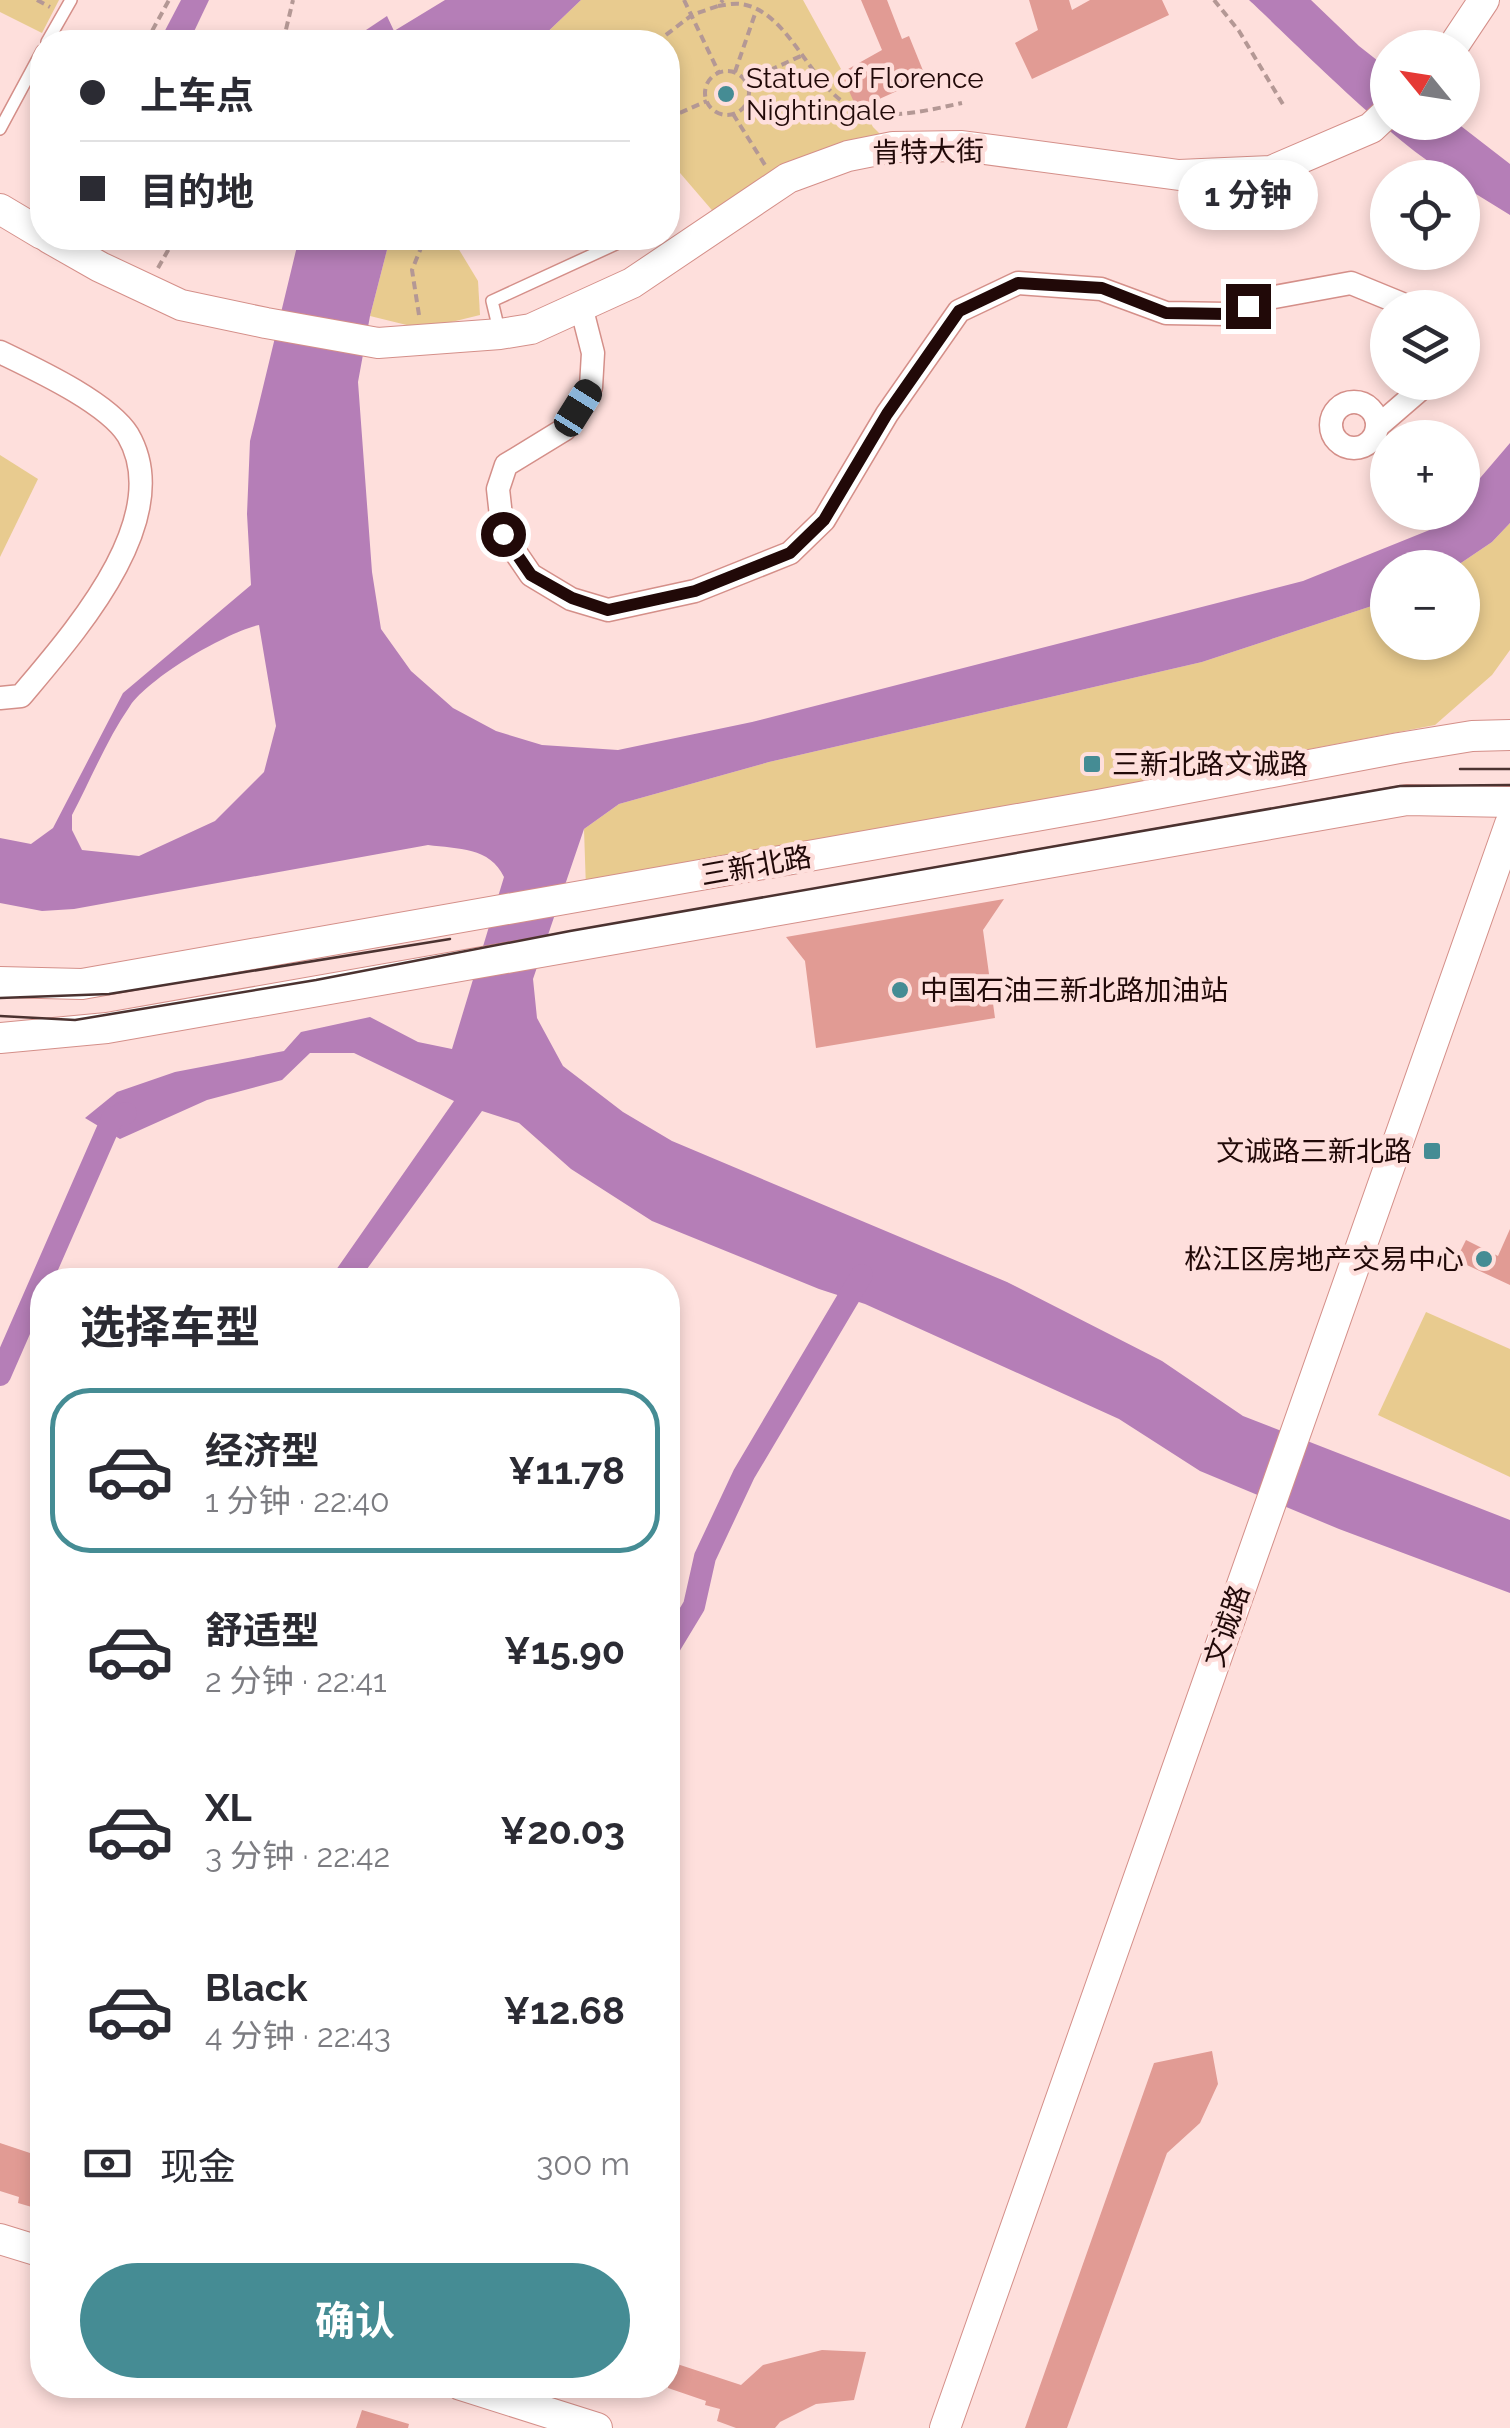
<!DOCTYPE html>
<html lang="zh">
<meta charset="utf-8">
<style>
:root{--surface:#fff;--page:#f7f7f7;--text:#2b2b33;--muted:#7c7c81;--line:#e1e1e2;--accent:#458c94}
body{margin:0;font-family:Raleway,"Noto Sans SC",sans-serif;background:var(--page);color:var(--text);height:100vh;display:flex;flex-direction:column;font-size:38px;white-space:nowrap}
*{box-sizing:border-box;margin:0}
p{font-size:32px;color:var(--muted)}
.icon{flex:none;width:55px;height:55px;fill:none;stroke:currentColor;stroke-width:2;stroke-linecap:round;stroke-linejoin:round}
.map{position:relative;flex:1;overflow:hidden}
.sheet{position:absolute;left:30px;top:1268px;width:650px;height:1130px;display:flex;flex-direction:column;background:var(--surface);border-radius:40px;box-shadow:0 5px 15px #0003}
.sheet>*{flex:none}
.banner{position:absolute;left:30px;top:30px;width:650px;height:220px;border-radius:40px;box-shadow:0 5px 15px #0003;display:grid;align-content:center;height:220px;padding:0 50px;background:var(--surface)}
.needle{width:65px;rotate:300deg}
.tools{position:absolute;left:1370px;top:30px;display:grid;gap:20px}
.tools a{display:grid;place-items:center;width:110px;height:110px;border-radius:50%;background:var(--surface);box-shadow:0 5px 15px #0003;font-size:50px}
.end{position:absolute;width:45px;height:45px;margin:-22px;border:12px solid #210908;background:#fff;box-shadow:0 0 0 5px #fff}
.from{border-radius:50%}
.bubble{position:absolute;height:70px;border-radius:35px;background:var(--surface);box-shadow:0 5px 15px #0003;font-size:32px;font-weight:700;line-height:70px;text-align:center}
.car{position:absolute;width:30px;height:60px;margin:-30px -15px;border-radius:12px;box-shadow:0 0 8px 2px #0007;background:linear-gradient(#222 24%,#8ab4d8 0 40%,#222 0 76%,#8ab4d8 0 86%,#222 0)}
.banner b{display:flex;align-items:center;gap:35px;height:95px;font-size:38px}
.banner b+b{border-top:2px solid var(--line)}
.banner i{width:25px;height:25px;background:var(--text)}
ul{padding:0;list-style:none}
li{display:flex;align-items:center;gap:30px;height:165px;margin:0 20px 15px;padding:0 30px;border:5px solid transparent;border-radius:40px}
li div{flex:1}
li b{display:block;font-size:38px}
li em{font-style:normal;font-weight:700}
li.selected{border-color:var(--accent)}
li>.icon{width:90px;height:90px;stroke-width:1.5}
h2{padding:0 50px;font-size:45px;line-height:120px}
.pay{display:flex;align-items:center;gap:25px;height:110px;padding:0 50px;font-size:38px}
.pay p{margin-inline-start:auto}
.button{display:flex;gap:20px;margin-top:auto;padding:20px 50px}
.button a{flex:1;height:115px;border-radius:60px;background:var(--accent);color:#fff;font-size:40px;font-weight:700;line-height:115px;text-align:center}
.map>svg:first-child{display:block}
</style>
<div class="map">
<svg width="1510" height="2428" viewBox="0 0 1510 2428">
<rect width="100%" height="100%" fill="#fedfdc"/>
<g fill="#e8cb8f">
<polygon points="0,0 59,0 42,33 0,12"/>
<polygon points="581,0 803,0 873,127 893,147 723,223 668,159 668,42 537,42"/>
<polygon points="394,238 452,238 478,281 480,315 423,329 370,316 388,246"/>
<polygon points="0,455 38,479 0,557"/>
<polygon points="1510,523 1510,650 1492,675 1435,725 586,889 584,829 619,804 769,762 1202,662 1387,601 1388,642 1462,642 1462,568 1455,567 1492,542"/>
<polygon points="1426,1312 1510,1349 1510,1477 1378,1415"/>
</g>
<g fill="#b57eb7" fill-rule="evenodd">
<polygon points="181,0 209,0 189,42 159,42"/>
<polygon points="445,0 581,0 537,42 348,42 387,16 394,31"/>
<path d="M1249,0H1311L1359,46L1387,68L1388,122L1457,123L1510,164V215L1463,186L1462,178C1427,177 1283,31 1249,0Z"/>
<path d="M299,238H394L388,246L370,316L358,382L372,572L381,629L411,671L453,708L496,731L542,745L618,750L752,722L1303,581L1437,527L1450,513L1462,512L1463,498L1510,443V523L1492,542L1455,567L1388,568L1387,601L1202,662L769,762L619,804L584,829L533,979L537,1018L563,1066L623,1112L672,1141L1007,1282L1162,1361L1243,1416L1510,1520V1593L1339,1529L1200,1471L1119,1419L865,1304L819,1289L652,1221L571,1169L519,1123L482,1111L359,1280H329L454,1101L354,1053H310L282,1080L207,1100L120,1139L85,1118L117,1092L175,1072L284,1051L301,1032L370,1017L418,1042L452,1049L504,877C490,847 458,849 428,845L74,909L42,911L0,903V838L31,844L53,828L123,693L251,585L247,514L250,441ZM259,625L276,726L264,772L215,821L139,856L82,850L72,830V815C91,779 107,739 130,706C150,677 225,633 259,625Z"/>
</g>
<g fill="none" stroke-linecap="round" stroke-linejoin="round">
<g stroke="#b57eb7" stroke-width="22">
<polyline points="0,1375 113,1117 126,1113"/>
<polyline points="668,1649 694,1606 705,1557 744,1474 862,1275"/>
</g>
</g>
<g fill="#e19b94">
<polygon points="861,0 887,0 902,39 909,36 926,78 857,109 841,73 882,50"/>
<polygon points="1029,0 1069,0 1072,10 1090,0 1162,0 1169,15 1032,79 1015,43 1038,30"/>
<polygon points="1004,899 983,930 995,1018 816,1048 805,961 786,937"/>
<polygon points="1510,1229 1510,1285 1456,1260 1466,1240 1498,1256"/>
<polygon points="1212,2051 1218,2084 1200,2123 1167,2153 1067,2428 1025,2428 1154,2063"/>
<polygon points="0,2143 42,2157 42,2210 18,2203 19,2197 0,2191"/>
<polygon points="822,2350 866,2352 854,2400 816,2404 780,2422 775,2428 736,2428 717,2421 720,2409 705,2405 706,2401 668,2388 668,2361 741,2385 763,2365"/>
<polygon points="362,2410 409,2424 408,2428 356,2428"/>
</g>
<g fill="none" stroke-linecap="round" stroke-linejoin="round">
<g stroke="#d48f89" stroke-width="14">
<g id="lane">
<polyline points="47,42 71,0"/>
<polyline points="0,129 42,51"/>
<polyline points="500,334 492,301 629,238"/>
</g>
</g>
<g stroke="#d48f89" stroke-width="25">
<g id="street">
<polyline points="581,306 593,353 591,387 565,429 506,465 498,489 503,534 531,575 571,599 608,610 695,591 790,553 824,520 887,414 959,311 1018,283 1101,289 1166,313 1227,314 1269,298 1351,283 1412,308"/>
<path d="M0,352C35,369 107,402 128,435C177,519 72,635 21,696L0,698"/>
<circle cx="1354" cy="425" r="23"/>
<polyline points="1378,426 1429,382"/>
</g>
</g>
<g stroke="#d48f89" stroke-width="32">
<g id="secondary">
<polyline points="1452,48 1484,0"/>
<polyline points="0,209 42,234"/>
<polyline points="49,238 100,267 181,305 266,323 378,343 500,334 531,329 632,283 788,178 848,156 893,147 962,146 1179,175 1271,171 1371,128 1388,112"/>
<polyline points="0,982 82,984 1098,805 1399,748 1472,736 1510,735"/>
<polyline points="0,1038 107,1028 1407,800 1510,802"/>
<polyline points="0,2239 42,2252"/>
<polyline points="461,2385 597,2428"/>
<polyline points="945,2428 1510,824"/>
</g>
</g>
<g stroke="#b49895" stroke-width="4" stroke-dasharray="8 5" stroke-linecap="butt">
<polyline points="37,0 50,7"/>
<polyline points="684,0 719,73"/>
<polyline points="1214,0 1239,31 1284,106"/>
<path d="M718,6C725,5 734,3 741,4C794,12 812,98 862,111C895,119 929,110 962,103"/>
<polyline points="146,42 169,0"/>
<polyline points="283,42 293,0"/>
<polyline points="616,42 658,41 692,15 718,6 723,0"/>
<circle cx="727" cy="93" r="22"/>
<polyline points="735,72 756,11"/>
<polyline points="746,81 803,55"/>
<polyline points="733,114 765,165"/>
<polyline points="668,118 707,101"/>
<polyline points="158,268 175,238"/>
<polyline points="419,315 412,270 425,238"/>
</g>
<use href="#lane" stroke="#fff" stroke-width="11"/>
<use href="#street" stroke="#fff" stroke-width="22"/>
<use href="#secondary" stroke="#fff" stroke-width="30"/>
<g stroke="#4b3230" stroke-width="2.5">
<polyline points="1460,769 1510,769"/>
<polyline points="0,998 109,994 450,939"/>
<polyline points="0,1016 75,1020 316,980 570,931 1400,786 1510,785"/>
</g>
</g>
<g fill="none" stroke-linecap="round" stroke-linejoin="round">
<polyline stroke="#210908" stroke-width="12" points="503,534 531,575 572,598 608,610 695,591 790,553 824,520 887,414 959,311 1018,283 1102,288 1166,313 1227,314 1248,306"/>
</g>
<g fill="#458c94" stroke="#fedfdc" stroke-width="4">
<circle cx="726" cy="94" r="10"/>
<rect x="1082" y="754" width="20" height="20" rx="5"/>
<circle cx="900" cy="990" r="10"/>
<rect x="1422" y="1141" width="20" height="20" rx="5"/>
<circle cx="1484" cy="1259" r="10"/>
</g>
<g text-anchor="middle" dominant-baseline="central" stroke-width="9" stroke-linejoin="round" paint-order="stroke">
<g font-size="28" fill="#210908" stroke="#fedfdc" text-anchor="start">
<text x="746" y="78">Statue of Florence<tspan x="746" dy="32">Nightingale</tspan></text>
<text x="1112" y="764">三新北路文诚路</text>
<text x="920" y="990">中国石油三新北路加油站</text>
<text x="1412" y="1151" text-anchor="end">文诚路三新北路</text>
<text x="1464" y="1259" text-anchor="end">松江区房地产交易中心</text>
</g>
<g font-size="28" fill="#210908" stroke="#fedfdc">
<text transform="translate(928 152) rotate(-1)">肯特大街</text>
<text transform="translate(756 866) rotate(-10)">三新北路</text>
<text transform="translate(1227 1626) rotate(-71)">文诚路</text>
</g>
</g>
</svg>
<div class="tools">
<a><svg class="needle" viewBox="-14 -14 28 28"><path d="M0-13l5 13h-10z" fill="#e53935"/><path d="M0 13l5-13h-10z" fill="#7c7c81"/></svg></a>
<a><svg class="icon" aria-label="locate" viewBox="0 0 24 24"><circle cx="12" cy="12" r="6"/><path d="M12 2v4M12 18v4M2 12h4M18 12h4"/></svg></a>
<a><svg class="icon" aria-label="layers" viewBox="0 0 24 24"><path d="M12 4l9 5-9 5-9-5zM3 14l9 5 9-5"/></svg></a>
<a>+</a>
<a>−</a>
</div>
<i class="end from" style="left:503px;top:534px"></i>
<i class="end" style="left:1248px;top:306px"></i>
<div class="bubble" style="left:1178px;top:160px;width:140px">1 分钟</div>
<i class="car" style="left:578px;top:408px;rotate:32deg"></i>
<div class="banner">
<b><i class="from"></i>上车点</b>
<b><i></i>目的地</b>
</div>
<section class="sheet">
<h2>选择车型</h2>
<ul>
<li class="selected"><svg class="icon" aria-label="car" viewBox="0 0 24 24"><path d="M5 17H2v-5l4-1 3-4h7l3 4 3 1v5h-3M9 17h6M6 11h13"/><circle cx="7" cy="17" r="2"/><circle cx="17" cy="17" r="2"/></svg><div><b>经济型</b><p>1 分钟 · 22:40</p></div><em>¥11.78</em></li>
<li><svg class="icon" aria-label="car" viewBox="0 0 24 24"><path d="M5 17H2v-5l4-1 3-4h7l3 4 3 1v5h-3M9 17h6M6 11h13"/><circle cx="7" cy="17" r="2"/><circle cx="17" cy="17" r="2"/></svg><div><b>舒适型</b><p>2 分钟 · 22:41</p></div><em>¥15.90</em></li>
<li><svg class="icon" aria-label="car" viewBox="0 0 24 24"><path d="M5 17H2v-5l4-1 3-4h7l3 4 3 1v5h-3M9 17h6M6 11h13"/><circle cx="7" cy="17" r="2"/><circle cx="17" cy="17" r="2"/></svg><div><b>XL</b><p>3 分钟 · 22:42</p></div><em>¥20.03</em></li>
<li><svg class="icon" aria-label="car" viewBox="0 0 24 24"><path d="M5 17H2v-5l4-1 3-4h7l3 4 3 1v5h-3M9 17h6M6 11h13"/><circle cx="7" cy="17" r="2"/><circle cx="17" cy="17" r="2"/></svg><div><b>Black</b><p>4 分钟 · 22:43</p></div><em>¥12.68</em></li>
</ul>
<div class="pay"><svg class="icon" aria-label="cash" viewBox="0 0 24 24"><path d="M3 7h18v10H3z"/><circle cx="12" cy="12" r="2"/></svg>现金<p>300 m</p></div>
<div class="button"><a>确认</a></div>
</section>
</div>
